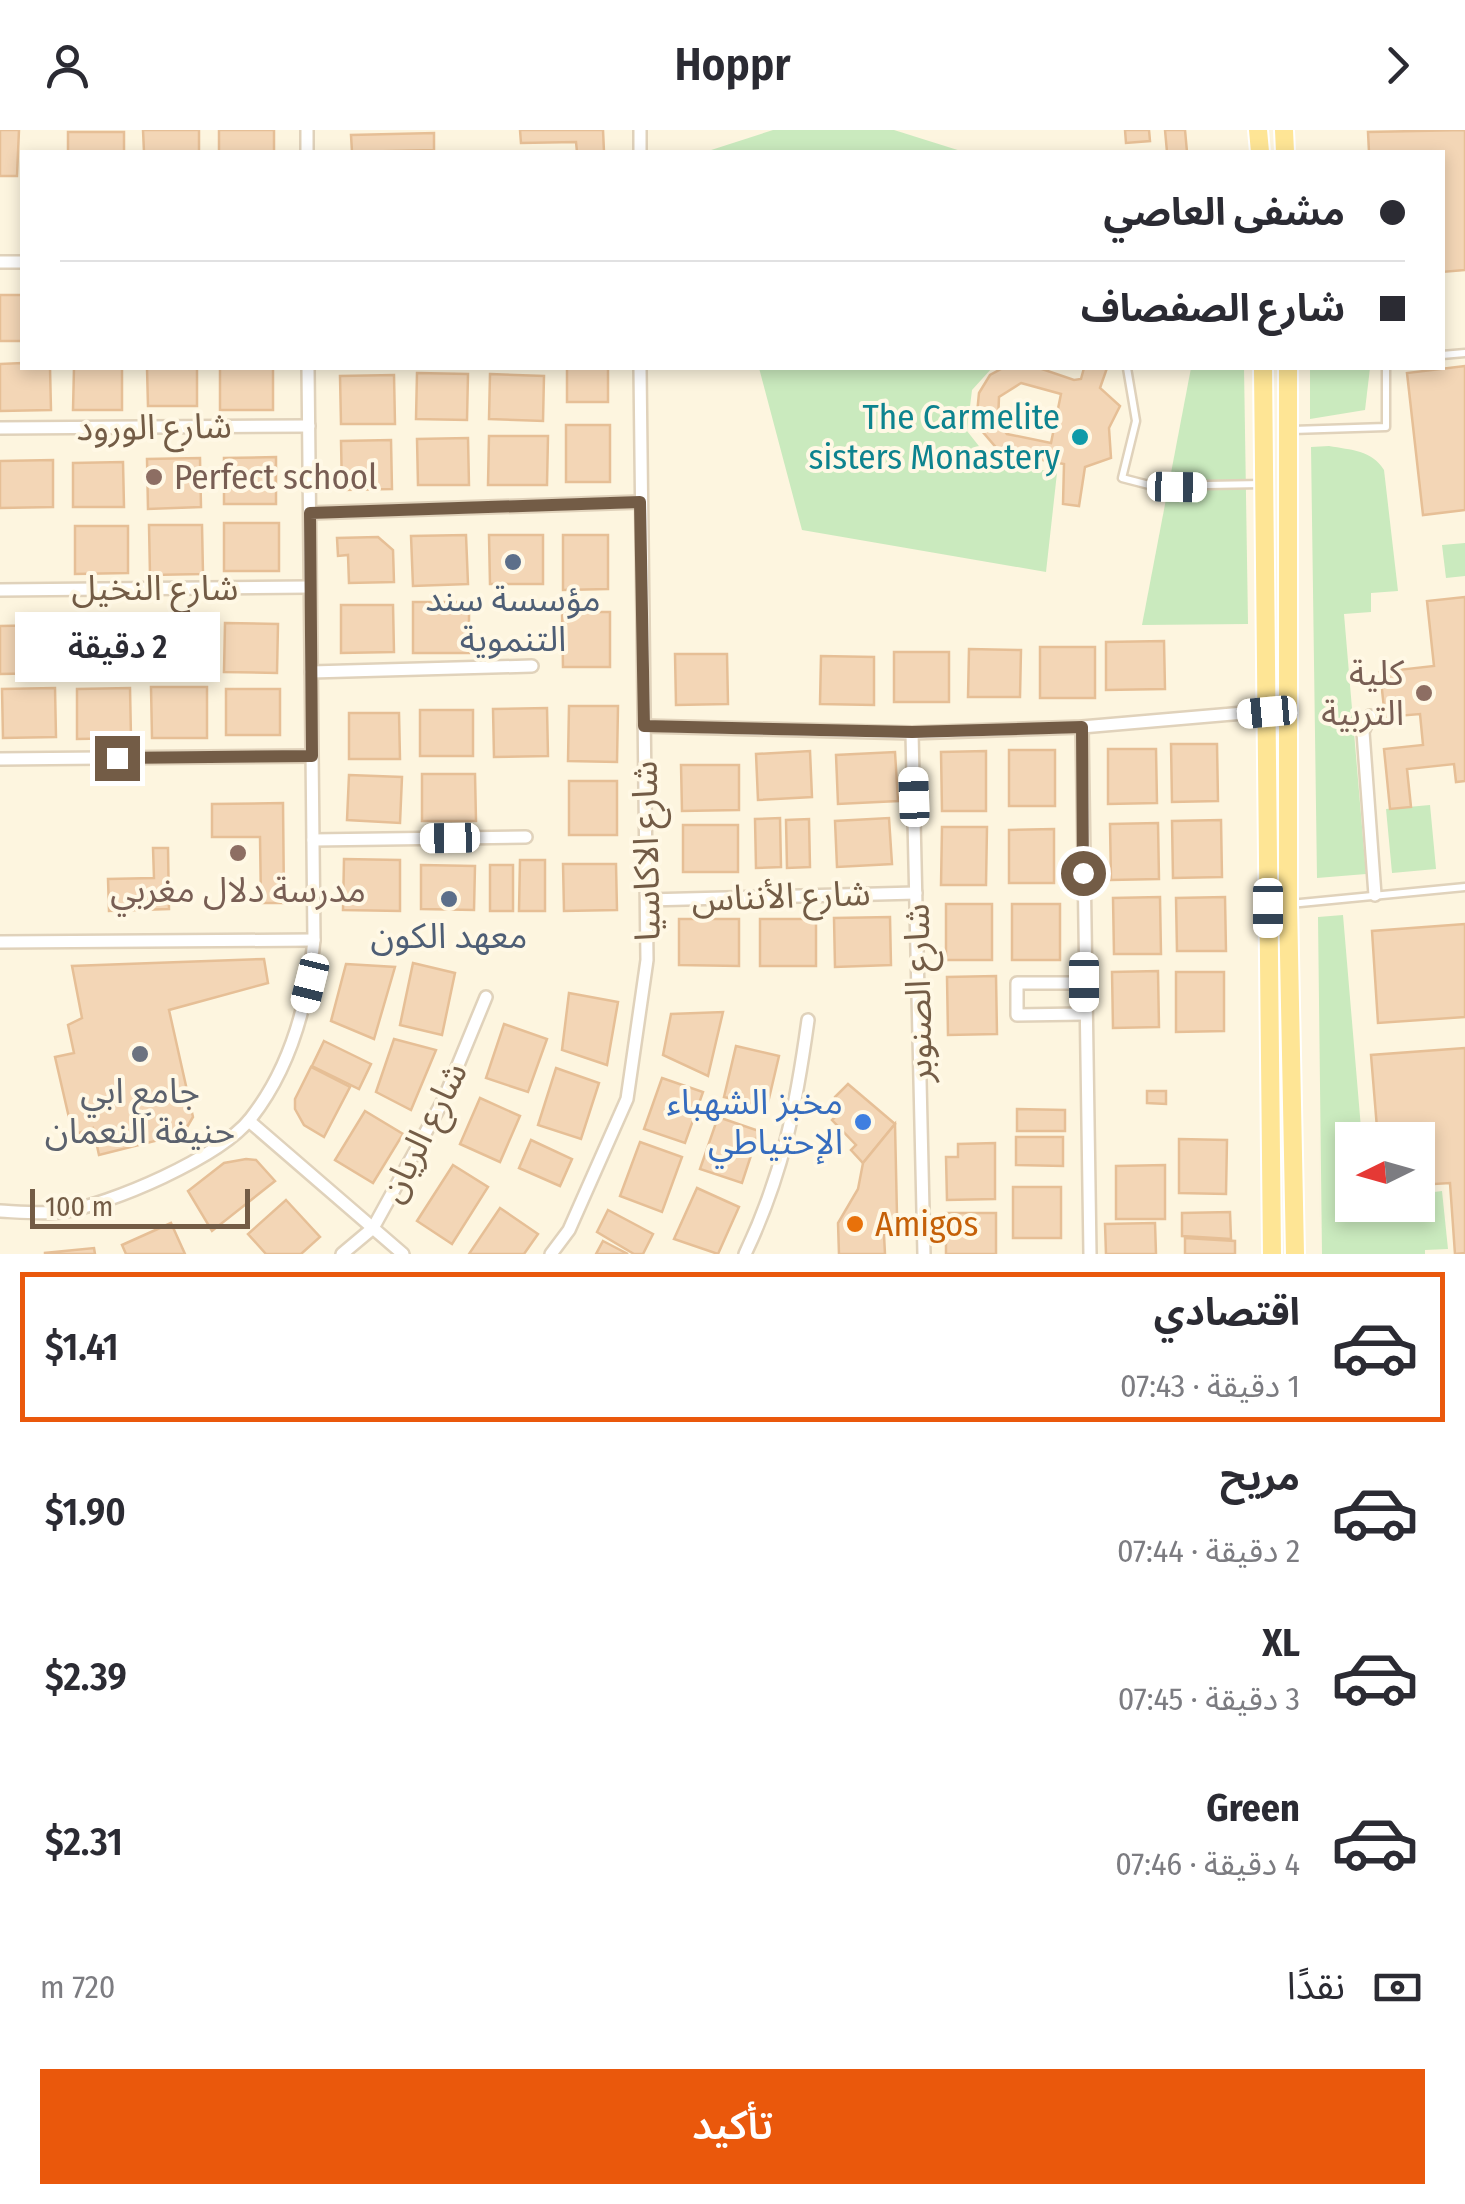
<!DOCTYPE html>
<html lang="ar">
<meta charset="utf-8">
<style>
:root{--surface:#fff;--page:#f2f2f3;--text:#2b2b33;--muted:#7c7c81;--line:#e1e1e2;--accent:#ea580c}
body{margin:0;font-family:"Fira Sans Condensed","Noto Sans Arabic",sans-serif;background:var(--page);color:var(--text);direction:rtl;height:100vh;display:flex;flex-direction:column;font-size:38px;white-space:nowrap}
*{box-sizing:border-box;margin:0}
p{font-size:32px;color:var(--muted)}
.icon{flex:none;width:55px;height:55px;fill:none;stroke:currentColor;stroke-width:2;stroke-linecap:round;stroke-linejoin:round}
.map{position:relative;height:1124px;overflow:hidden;direction:ltr}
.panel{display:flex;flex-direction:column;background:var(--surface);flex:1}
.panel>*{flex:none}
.hud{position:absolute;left:20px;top:20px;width:1425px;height:220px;border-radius:0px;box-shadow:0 5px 15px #0003;direction:rtl;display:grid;align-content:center;height:220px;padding:0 40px;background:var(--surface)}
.needle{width:65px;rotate:265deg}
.tools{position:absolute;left:1335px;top:992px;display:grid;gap:20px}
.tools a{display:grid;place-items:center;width:100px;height:100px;border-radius:0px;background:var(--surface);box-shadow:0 5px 15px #0003;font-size:50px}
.scale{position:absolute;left:30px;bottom:25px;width:220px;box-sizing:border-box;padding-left:10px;border:5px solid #735c46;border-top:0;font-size:28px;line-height:35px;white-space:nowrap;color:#735c46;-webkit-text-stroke:8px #fff8e5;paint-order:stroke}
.end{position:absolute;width:45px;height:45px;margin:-22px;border:12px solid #735c46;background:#fff;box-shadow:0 0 0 5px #fff}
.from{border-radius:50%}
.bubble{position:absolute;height:70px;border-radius:0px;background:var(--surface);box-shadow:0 5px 15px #0003;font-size:32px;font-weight:600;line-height:70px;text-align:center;direction:rtl}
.car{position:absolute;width:30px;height:60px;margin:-30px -15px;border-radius:12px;box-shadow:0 0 8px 2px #0007;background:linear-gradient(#fff 24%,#345 0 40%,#fff 0 76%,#345 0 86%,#fff 0)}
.hud b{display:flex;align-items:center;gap:35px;height:95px;font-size:38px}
.hud b+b{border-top:2px solid var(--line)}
.hud i{width:25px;height:25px;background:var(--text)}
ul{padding:18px 0 0;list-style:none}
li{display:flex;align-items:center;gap:30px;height:150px;margin:0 20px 15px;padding:0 20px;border:5px solid transparent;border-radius:0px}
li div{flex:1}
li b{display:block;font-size:38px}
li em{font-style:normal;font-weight:600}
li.selected{border-color:var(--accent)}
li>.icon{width:90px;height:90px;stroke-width:1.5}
.pay{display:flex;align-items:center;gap:25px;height:110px;padding:0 40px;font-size:38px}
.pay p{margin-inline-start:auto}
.primary-button{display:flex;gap:20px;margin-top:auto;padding:20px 40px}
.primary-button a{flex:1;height:115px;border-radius:0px;background:var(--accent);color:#fff;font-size:40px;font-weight:600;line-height:115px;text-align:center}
header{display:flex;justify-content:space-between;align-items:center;height:130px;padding:0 40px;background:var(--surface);font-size:45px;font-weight:600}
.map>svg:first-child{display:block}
</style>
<header><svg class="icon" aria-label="forward" viewBox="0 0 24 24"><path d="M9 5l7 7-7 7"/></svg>Hoppr<svg class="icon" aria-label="person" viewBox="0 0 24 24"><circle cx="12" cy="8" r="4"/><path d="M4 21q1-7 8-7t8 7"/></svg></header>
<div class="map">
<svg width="1465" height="1124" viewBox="0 0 1465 1124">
<rect width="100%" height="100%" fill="#fdf5df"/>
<g fill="#caeabe">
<polygon points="773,0 894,0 964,22 705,22"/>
<polygon points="759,238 992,238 972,260 967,301 990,330 1057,343 1046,442 802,400"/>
<polygon points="1191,238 1244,238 1248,494 1142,495"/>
<polygon points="1310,238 1370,238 1365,280 1310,289"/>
<path d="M1329,316C1351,320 1372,320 1384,340L1398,461L1371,463V482L1344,484L1366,744L1317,748L1311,317Z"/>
<polygon points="1465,413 1465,446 1446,448 1442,415"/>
<polygon points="1430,675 1436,739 1392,743 1386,679"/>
<polygon points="1343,785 1362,1010 1352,1010 1352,1075 1418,1075 1418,1064 1442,1061 1448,1119 1425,1120 1425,1124 1322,1124 1318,787"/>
</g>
<g fill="#f3d6b6" stroke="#e6bf96" stroke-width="2.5" fill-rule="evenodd">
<polygon points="0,0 19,0 17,46 0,46"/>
<polygon points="143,0 199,0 199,22 144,22"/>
<rect x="219" y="0" width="55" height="22"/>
<polygon points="520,0 603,0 604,22 577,22 576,12 521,13"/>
<polygon points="1125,0 1149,0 1150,11 1126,13"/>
<polygon points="1165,0 1185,0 1187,22 1167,22"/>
<polygon points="1465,0 1465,140 1442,142 1442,22 1369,22 1368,2"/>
<rect x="68" y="2" width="56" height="20"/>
<polygon points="434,3 434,20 352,22 351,5"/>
<rect x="0" y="165" width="22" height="46"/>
<polygon points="22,233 22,238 50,238 51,280 0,281 0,234"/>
<polygon points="1465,236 1465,380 1423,385 1407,243"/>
<polygon points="74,238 122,238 122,280 73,280"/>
<polygon points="147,238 197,238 197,276 148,276"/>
<rect x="220" y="238" width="53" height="42"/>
<rect x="567" y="238" width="41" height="34"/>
<path d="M1003,238H1039L1074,250L1081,249L1084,238H1107L1100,258L1120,276L1109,298L1111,328L1085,337L1079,376L1063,374L1064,334L1000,322L976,294L979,263L990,245ZM1021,253L1061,264L1051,313L1007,304L998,292L999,267Z"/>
<polygon points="417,243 468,244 467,290 416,289"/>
<polygon points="490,244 544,246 543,291 489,289"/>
<polygon points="394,245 395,294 341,294 340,246"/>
<rect x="566" y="295" width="44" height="57"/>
<polygon points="489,306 548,306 547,355 488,355"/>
<polygon points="468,308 469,355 418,355 417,309"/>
<polygon points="391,310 392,359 342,360 341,311"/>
<polygon points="276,327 276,374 224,374 224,328"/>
<polygon points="200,328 201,377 148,379 147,329"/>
<polygon points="53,330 53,377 0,378 0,331"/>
<polygon points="123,332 124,377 73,377 73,333"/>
<rect x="224" y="393" width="55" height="48"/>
<polygon points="149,395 202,395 203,444 150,445"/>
<polygon points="75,396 128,396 128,443 75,444"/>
<polygon points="466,405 468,454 413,456 411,406"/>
<polygon points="489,405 543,405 543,454 490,454"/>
<polygon points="563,405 608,405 608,459 563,460"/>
<polygon points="378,407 393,420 394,452 349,453 348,425 338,426 337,408"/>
<polygon points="1465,467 1465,651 1456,652 1454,634 1407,639 1411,677 1390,679 1384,619 1423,615 1420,584 1385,587 1380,542 1434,536 1427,471"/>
<rect x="413" y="472" width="56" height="51"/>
<polygon points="341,475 393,475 394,522 341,523"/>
<polygon points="562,482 610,482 610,537 563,537"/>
<polygon points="225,493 278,494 277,543 224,542"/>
<polygon points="77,494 130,496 128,544 75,542"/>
<polygon points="150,494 204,495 204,543 150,542"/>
<polygon points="52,495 53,543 0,544 0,496"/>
<polygon points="1164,511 1165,559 1106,560 1106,512"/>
<rect x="1040" y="517" width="55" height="51"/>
<polygon points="969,519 1021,520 1020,567 968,567"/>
<rect x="894" y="522" width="55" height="50"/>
<polygon points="675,524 727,524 728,574 676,575"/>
<polygon points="821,526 874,527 874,575 820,574"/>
<polygon points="151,557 207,557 207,608 152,608"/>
<polygon points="55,558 56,607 3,608 2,559"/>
<polygon points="130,558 131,608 77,609 77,559"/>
<rect x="226" y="559" width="54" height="46"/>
<polygon points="569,576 618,576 617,632 568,631"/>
<polygon points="547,578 548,626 494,627 493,579"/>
<rect x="420" y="580" width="53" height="46"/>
<polygon points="349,583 399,583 400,629 349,629"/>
<polygon points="1171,614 1217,614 1218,671 1172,672"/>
<polygon points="1108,619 1156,619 1157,673 1108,674"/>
<rect x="1009" y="620" width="46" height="56"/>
<polygon points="810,621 812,667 758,670 756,624"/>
<polygon points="986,621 986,681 942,681 941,622"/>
<polygon points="895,622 898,671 838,674 836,625"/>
<polygon points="681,635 739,635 739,680 682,681"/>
<polygon points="422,644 475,644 476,691 422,691"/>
<polygon points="349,645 402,647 400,693 347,690"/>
<rect x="569" y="651" width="48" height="54"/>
<polygon points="283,673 284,773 261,773 260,707 212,707 212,674"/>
<polygon points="780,688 781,737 756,738 755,689"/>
<polygon points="889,688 892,734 837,737 835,691"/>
<polygon points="809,689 810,737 787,738 786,690"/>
<polygon points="1221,690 1222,747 1173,748 1172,691"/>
<polygon points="1158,693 1159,749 1111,750 1110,694"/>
<rect x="683" y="695" width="55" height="47"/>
<polygon points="942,697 987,697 986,755 941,755"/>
<polygon points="1054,699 1054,753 1009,753 1009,700"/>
<polygon points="153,718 168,718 169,779 109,781 108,749 154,748"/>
<polygon points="344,729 400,730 400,781 343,780"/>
<polygon points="520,730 545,730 545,781 519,781"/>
<polygon points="563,734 616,734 617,780 564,781"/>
<polygon points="421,735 475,736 474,780 421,779"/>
<rect x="490" y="735" width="23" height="46"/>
<polygon points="1160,767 1161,824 1114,824 1113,768"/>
<polygon points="1225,767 1226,821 1177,821 1176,768"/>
<rect x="946" y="774" width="46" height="56"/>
<rect x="1012" y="774" width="48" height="56"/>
<polygon points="890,787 891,835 835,837 834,788"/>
<polygon points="679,789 739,789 739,836 679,835"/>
<rect x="760" y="789" width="56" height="47"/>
<polygon points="1465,794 1465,887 1378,893 1372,801"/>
<polygon points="264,829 268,853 169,880 193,987 183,1004 99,1025 93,998 73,1005 55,927 74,923 68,895 82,888 72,836"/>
<polygon points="413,833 455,843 442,905 400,895"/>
<polygon points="346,834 395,837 374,909 331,891"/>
<polygon points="1158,841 1159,897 1113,898 1112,842"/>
<polygon points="1176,842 1224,842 1224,901 1176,902"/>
<polygon points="996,846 997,904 948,905 947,847"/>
<polygon points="569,863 618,872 607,935 562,920"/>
<polygon points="723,882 708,946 663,925 671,884"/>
<polygon points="504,894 547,909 528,962 486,948"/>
<polygon points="394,909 436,920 411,980 376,962"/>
<polygon points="324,911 371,934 359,959 312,936"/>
<polygon points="736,916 779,926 767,977 724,967"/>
<polygon points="1465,918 1465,1123 1455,1124 1450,1053 1418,1055 1418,1010 1378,1010 1371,925"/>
<polygon points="311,937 350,957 324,1007 304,995 295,979 295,969"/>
<polygon points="556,938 599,953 581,1009 538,995"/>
<polygon points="662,948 703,962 685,1013 644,999"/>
<polygon points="848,954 895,994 863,1033 851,1020 856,1015 832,990 838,984 835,967"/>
<polygon points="1147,961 1166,961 1166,974 1147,973"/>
<polygon points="480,968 520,986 500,1032 460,1014"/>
<polygon points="1017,979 1065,980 1065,1001 1017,1001"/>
<polygon points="365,981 403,1004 373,1053 335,1030"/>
<polygon points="718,987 759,1001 742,1053 700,1039"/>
<polygon points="895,994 897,1086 887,1092 891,1098 884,1105 885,1124 839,1124 838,1093 858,1059 863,1033"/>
<polygon points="1016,1007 1063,1007 1063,1036 1016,1035"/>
<polygon points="1179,1009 1227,1010 1226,1064 1179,1063"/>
<polygon points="531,1010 572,1029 560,1056 519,1038"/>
<polygon points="640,1012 682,1027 662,1082 620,1066"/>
<polygon points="995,1013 995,1069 947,1070 946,1027 958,1027 958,1014"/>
<polygon points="246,1029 256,1030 275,1051 212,1101 188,1061 224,1033"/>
<polygon points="453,1035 488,1057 452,1114 417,1091"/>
<polygon points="1165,1035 1165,1089 1116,1089 1116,1036"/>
<rect x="1013" y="1057" width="48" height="51"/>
<polygon points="697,1058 739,1077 718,1124 674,1109"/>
<polygon points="286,1070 320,1107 301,1124 266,1124 248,1104"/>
<polygon points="500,1078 538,1104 524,1124 469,1124"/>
<polygon points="608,1080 653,1104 643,1124 634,1124 597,1102"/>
<polygon points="1230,1082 1231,1109 1182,1106 1182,1083"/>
<rect x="946" y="1083" width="50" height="41"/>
<polygon points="171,1093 185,1124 126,1124 122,1115"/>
<polygon points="1155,1093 1156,1124 1106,1124 1105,1094"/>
<polygon points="1185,1108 1235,1111 1235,1124 1185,1124"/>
<polygon points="603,1111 628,1124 596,1124"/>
<polygon points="94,1118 95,1124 45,1124 45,1123"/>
</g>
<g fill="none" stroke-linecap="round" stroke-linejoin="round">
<g stroke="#e0d2bb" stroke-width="11">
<g id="lane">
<polyline points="1442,225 1465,223"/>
<polyline points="1127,238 1136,291 1122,348 1153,356 1262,354"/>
<polyline points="1292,300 1386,297 1386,238"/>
<polyline points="1290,774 1465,757"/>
</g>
</g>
<g stroke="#e0d2bb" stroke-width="16">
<g id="street">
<polyline points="307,0 307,22"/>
<polyline points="640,0 640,22"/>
<polyline points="0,132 22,132"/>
<polyline points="0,298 309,296"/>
<polyline points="310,383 640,372"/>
<polyline points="0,460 310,457"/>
<polyline points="311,542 532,536"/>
<polyline points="1370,586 1363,602 1375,765"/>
<polyline points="644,596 912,603 1082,597 1267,581"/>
<polyline points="1082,597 1090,1124"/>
<polyline points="912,603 924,1124"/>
<polyline points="0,629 312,626"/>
<polyline points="313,710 526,707"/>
<polyline points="647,770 916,763"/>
<polyline points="0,812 314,810"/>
<polyline points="1084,884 1017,885 1017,853 1084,853"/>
<polyline points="249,991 403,1124"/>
<path d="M0,1081C20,1082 42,1084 61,1082C110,1075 221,1027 251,988C291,937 308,872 314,810L308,238"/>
<polyline points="342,1124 373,1098 444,969 486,867"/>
<polyline points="551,1124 569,1100 627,969 647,830 640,238"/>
<path d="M745,1124C783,1044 796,977 808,890"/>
</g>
</g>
<g stroke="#fff" stroke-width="22">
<g id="primary">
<polyline points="1258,0 1260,22"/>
<polyline points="1284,0 1285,22"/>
<polyline points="1263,238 1272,1124"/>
<polyline points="1288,238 1288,774 1295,1124"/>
</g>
</g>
<use href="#lane" stroke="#fff" stroke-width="6"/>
<use href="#street" stroke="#fff" stroke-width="11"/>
<use href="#primary" stroke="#fee595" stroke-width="18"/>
</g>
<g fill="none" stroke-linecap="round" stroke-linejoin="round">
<polyline stroke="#735c46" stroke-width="12" points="117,628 312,626 310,383 640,372 644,596 912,602 1082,597 1083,743"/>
</g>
<circle fill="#0f9aa8" stroke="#fff8e5" stroke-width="4" cx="1080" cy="307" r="10"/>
<g fill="#8d6e63" stroke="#fff8e5" stroke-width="4">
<circle cx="154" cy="347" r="10"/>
<circle cx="1424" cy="563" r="10"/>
<circle cx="238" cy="723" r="10"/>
</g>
<g fill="#5c6f8a" stroke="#fff8e5" stroke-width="4">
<circle cx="513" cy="432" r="10"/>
<circle cx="449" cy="769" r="10"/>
</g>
<circle fill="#6b7280" stroke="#fff8e5" stroke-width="4" cx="140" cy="924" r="10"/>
<circle fill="#3f7fe0" stroke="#fff8e5" stroke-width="4" cx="863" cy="992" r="10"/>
<circle fill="#e8710a" stroke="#fff8e5" stroke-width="4" cx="855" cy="1094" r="10"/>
<g text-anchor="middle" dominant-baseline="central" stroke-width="8" stroke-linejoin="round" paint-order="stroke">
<g font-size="35" fill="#0d838f" stroke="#fff8e5" text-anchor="end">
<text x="1060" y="287">The Carmelite<tspan x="1060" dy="40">sisters Monastery</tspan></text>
</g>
<g font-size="35" fill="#735c46" stroke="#fff8e5">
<text transform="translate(154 297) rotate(-1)">شارع الورود</text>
<text x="155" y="458">شارع النخيل</text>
<text transform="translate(646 721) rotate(-91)">شارع الاكاسيا</text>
<text transform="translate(781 766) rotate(-2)">شارع الأنناس</text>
<text transform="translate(918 863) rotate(-91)">شارع الصنوبر</text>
<text transform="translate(423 1002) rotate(-63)">شارع الريان</text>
</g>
<g font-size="35" fill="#785e54" stroke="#fff8e5" text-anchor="start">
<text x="174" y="347">Perfect school</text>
<text x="1404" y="543" text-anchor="end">كلية<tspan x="1404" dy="40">التربية</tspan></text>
<text x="238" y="760" text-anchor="middle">مدرسة دلال مغربي</text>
</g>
<g font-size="35" fill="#4e5e75" stroke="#fff8e5">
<text x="513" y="469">مؤسسة سند<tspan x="513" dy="40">التنموية</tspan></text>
<text x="449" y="806">معهد الكون</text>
</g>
<g font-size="35" fill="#5b616d" stroke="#fff8e5">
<text x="140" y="961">جامع ابي<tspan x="140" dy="40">حنيفة النعمان</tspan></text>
</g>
<g font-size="35" fill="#366cbe" stroke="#fff8e5" text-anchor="end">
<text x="843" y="972">مخبز الشهباء<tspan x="843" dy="40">الإحتياطي</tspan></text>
</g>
<g font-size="35" fill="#c56008" stroke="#fff8e5" text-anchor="start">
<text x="875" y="1094">Amigos</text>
</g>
</g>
</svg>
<div class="tools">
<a><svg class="needle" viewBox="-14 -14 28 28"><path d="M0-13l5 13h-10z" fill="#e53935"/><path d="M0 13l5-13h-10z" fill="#7c7c81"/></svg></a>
</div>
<div class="scale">100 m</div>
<i class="end from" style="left:1083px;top:743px"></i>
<i class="end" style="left:117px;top:628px"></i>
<div class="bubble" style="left:15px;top:482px;width:205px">2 دقيقة</div>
<i class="car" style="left:1177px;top:357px;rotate:91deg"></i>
<i class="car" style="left:1267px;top:582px;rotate:265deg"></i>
<i class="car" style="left:914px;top:667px;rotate:358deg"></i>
<i class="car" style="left:450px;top:708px;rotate:269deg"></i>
<i class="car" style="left:1268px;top:778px;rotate:180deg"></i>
<i class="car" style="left:1084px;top:852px;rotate:180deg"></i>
<i class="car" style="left:310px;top:853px;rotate:194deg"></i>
<div class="hud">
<b><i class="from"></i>مشفى العاصي</b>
<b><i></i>شارع الصفصاف</b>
</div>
</div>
<section class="panel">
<ul>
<li class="selected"><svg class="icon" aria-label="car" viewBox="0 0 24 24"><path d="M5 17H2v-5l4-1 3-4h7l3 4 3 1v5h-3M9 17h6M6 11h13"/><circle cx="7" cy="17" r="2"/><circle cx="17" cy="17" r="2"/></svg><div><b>اقتصادي</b><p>1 دقيقة · 07:43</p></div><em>$1.41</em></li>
<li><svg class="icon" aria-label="car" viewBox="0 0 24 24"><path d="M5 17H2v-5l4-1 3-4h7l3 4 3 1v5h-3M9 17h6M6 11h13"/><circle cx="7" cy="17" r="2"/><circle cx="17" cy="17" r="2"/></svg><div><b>مريح</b><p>2 دقيقة · 07:44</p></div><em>$1.90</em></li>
<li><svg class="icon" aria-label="car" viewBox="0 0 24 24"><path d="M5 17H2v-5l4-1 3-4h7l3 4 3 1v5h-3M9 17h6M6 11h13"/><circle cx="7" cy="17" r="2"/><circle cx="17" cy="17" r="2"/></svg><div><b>XL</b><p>3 دقيقة · 07:45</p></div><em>$2.39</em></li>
<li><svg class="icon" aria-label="car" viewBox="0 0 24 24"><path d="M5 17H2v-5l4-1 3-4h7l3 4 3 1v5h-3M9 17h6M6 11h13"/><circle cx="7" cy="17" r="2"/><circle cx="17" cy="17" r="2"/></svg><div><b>Green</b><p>4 دقيقة · 07:46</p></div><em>$2.31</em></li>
</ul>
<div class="pay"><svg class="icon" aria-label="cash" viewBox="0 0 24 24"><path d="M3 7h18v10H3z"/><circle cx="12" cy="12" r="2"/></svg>نقدًا<p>720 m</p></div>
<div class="primary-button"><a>تأكيد</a></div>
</section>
